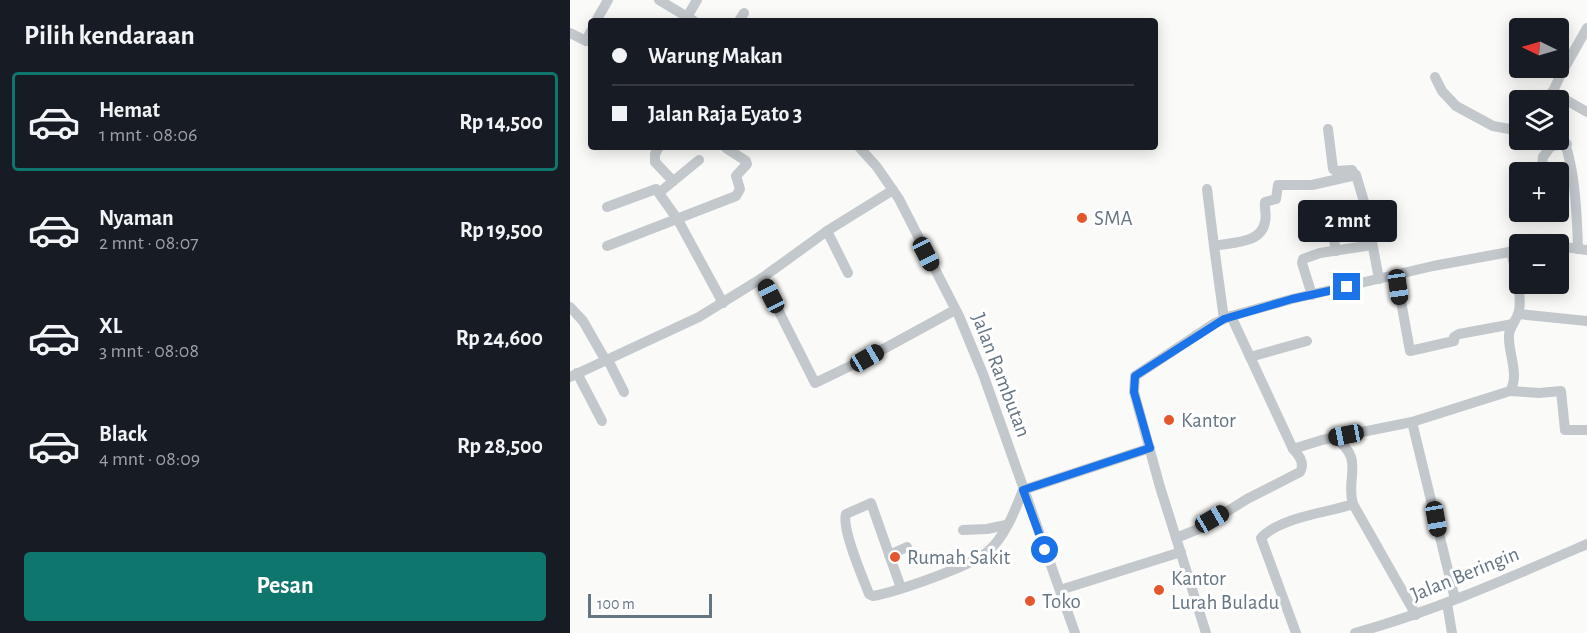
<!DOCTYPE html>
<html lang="id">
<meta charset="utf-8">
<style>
:root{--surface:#171b24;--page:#242831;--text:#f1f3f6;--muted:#9ea1a6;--line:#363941;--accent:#0f766e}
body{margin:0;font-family:"Alegreya Sans",sans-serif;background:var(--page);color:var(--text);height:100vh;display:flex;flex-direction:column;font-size:22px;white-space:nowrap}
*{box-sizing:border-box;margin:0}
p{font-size:20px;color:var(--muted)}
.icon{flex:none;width:33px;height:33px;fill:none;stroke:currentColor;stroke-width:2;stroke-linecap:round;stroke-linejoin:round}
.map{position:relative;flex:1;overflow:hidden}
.sheet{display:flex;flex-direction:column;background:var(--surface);width:570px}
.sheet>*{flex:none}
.hud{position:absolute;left:18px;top:18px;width:570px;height:132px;border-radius:6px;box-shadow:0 3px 15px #0003;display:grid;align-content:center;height:132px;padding:0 24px;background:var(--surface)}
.needle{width:39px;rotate:275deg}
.controls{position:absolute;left:939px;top:18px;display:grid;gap:12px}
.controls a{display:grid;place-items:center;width:60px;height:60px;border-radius:6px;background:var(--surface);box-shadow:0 3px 15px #0003;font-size:30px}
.scale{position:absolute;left:18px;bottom:15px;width:124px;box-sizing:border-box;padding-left:6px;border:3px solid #657683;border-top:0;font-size:16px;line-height:21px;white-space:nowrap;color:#657683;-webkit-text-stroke:4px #fff;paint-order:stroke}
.end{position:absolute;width:27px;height:27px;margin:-14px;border:8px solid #1a73e8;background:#fff;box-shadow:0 0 0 3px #fff}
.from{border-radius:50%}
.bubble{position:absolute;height:42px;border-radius:6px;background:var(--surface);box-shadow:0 3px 15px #0003;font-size:20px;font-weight:700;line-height:42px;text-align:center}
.car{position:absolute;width:18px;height:36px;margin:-18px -9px;border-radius:8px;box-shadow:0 0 4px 2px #0007;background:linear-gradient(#222 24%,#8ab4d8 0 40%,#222 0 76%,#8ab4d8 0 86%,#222 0)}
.hud b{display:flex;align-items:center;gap:21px;height:57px;font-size:22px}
.hud b+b{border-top:2px solid var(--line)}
.hud i{width:15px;height:15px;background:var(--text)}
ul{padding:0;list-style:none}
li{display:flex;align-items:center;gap:18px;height:99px;margin:0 12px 9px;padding:0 12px;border:3px solid transparent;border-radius:6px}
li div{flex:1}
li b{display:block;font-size:22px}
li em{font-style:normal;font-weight:700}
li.on{border-color:var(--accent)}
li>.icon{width:54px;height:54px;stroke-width:1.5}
h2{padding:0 24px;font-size:27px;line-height:72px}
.button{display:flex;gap:12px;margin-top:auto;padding:12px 24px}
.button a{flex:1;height:69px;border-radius:6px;background:var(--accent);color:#fff;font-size:24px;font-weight:700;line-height:69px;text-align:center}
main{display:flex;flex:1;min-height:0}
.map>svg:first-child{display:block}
</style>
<main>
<section class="sheet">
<h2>Pilih kendaraan</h2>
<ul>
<li class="on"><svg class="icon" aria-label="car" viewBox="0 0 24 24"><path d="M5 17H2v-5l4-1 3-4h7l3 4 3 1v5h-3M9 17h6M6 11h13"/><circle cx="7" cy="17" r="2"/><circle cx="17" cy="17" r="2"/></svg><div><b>Hemat</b><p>1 mnt · 08:06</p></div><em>Rp 14,500</em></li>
<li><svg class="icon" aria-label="car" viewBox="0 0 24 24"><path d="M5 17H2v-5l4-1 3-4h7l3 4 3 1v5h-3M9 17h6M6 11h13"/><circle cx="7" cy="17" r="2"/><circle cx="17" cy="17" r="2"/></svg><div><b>Nyaman</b><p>2 mnt · 08:07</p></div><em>Rp 19,500</em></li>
<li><svg class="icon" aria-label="car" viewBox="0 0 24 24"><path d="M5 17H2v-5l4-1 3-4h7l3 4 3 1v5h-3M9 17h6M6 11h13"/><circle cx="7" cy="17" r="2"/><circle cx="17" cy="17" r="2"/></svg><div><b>XL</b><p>3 mnt · 08:08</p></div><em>Rp 24,600</em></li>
<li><svg class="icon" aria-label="car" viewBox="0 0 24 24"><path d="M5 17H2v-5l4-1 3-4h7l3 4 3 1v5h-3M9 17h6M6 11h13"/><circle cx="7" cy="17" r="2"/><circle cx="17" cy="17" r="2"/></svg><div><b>Black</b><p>4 mnt · 08:09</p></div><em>Rp 28,500</em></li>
</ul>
<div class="button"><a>Pesan</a></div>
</section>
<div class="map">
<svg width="1017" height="633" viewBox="0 0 1017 633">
<rect width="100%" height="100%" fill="#fafaf8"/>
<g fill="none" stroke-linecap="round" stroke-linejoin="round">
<g stroke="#c3c8cc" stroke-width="10">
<polyline points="89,0 124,21"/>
<polyline points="117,17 127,0"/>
<polyline points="26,21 38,0"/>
<polyline points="169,21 174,13"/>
<polyline points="0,33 16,41 21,31"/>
<polyline points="865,77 872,91 886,106 923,126 950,131"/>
<polyline points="982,92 1017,112"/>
<polyline points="979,100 991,74 1017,28"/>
<path d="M988,127C1005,158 1007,214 1008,249"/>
<polyline points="758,129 763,169 766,171 782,170 785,175"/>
<polyline points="971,140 981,146 997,144"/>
<polyline points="89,147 85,154 85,162 103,181"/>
<polyline points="289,147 307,167 329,199 389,316 413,374 505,633"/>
<polyline points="972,166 973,157 981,146"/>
<polyline points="637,189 644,246"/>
<polyline points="90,192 129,160"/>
<polyline points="37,207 86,189 108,220 153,303"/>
<polyline points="750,225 761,224 766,251"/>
<polyline points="257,231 278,273"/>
<polyline points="37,246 166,196 170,189 166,176 177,164 176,161 156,148"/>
<polyline points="988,246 1017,250"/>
<polyline points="826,274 840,351 884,341 884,337 889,334 943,324"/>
<polyline points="192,278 245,383 297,358 385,310"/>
<polyline points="742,295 732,263 733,259 750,253 802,245"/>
<polyline points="0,307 13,321 36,361"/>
<polyline points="948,314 1017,321"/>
<path d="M661,316L723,449L752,440L842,422L940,391C950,375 938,353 939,336C939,327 947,320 949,311C952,292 945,269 941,251"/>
<path d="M654,319L644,246C662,242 691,244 695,222C697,215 694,208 695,202L706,199L708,185H742L786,175L795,205L809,279"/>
<polyline points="680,357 737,341"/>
<polyline points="38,360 54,392"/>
<polyline points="7,373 32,421"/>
<polyline points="0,377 129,317 192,278 257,231 323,190"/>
<polyline points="940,391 969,393 991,391 995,430 1017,430"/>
<polyline points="842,422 885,599"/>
<polyline points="783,504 846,615"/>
<polyline points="393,530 417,529 436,525"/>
<path d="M606,538L631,528L677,499L730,472C735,464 729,455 723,449"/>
<polyline points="319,555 337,547"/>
<path d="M331,588L301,503L276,514C271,528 293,578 299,594L303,596C326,592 398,567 416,553C434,539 445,511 453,490L580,448"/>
<polyline points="490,590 611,552"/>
<polyline points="877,603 882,633"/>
<polyline points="636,633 590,487 564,392 565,376 645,323 661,316 722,299 863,266 950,250"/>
<path d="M726,633L691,538C710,517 757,513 783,504C775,478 796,458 764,438"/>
<path d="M785,633C865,611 941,577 1017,544"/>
</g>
</g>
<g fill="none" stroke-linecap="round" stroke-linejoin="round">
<polyline stroke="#1a73e8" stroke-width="8" points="475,550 453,490 580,448 564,392 565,376 654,319 722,299 777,287"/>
</g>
<g fill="#e4572e" stroke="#fff" stroke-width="2">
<circle cx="512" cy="218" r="6"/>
<circle cx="599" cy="420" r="6"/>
<circle cx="325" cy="557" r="6"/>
<circle cx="589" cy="590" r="6"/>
<circle cx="460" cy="601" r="6"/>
</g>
<g text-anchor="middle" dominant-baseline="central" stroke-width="6" stroke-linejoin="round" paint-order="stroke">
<g font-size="21" fill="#657683" stroke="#fff" text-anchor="start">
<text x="524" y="218">SMA</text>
<text x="611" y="420">Kantor</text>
<text x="337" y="557">Rumah Sakit</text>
<text x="601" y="578">Kantor<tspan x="601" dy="24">Lurah Buladu</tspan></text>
<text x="472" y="601">Toko</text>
</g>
<g font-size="21" fill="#657683" stroke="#fff">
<text transform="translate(431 375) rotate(69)">Jalan Rambutan</text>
<text transform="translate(895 574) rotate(-22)">Jalan Beringin</text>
</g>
</g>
</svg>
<div class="controls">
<a><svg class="needle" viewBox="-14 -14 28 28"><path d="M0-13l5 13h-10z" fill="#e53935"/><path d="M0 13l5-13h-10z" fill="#9ea1a6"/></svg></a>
<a><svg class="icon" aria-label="layers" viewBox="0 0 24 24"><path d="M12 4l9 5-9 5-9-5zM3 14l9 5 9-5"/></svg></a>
<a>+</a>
<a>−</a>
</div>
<div class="scale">100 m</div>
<i class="end from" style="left:475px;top:550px"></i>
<i class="end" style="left:777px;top:287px"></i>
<div class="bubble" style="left:728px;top:200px;width:99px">2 mnt</div>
<i class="car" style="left:356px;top:254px;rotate:153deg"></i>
<i class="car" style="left:828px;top:287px;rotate:172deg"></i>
<i class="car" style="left:201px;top:296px;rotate:333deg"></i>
<i class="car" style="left:297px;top:358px;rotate:60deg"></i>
<i class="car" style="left:776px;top:435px;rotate:259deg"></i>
<i class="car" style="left:642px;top:519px;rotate:60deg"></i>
<i class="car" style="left:866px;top:519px;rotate:170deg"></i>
<div class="hud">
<b><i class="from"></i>Warung Makan</b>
<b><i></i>Jalan Raja Eyato 3</b>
</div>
</div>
</main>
